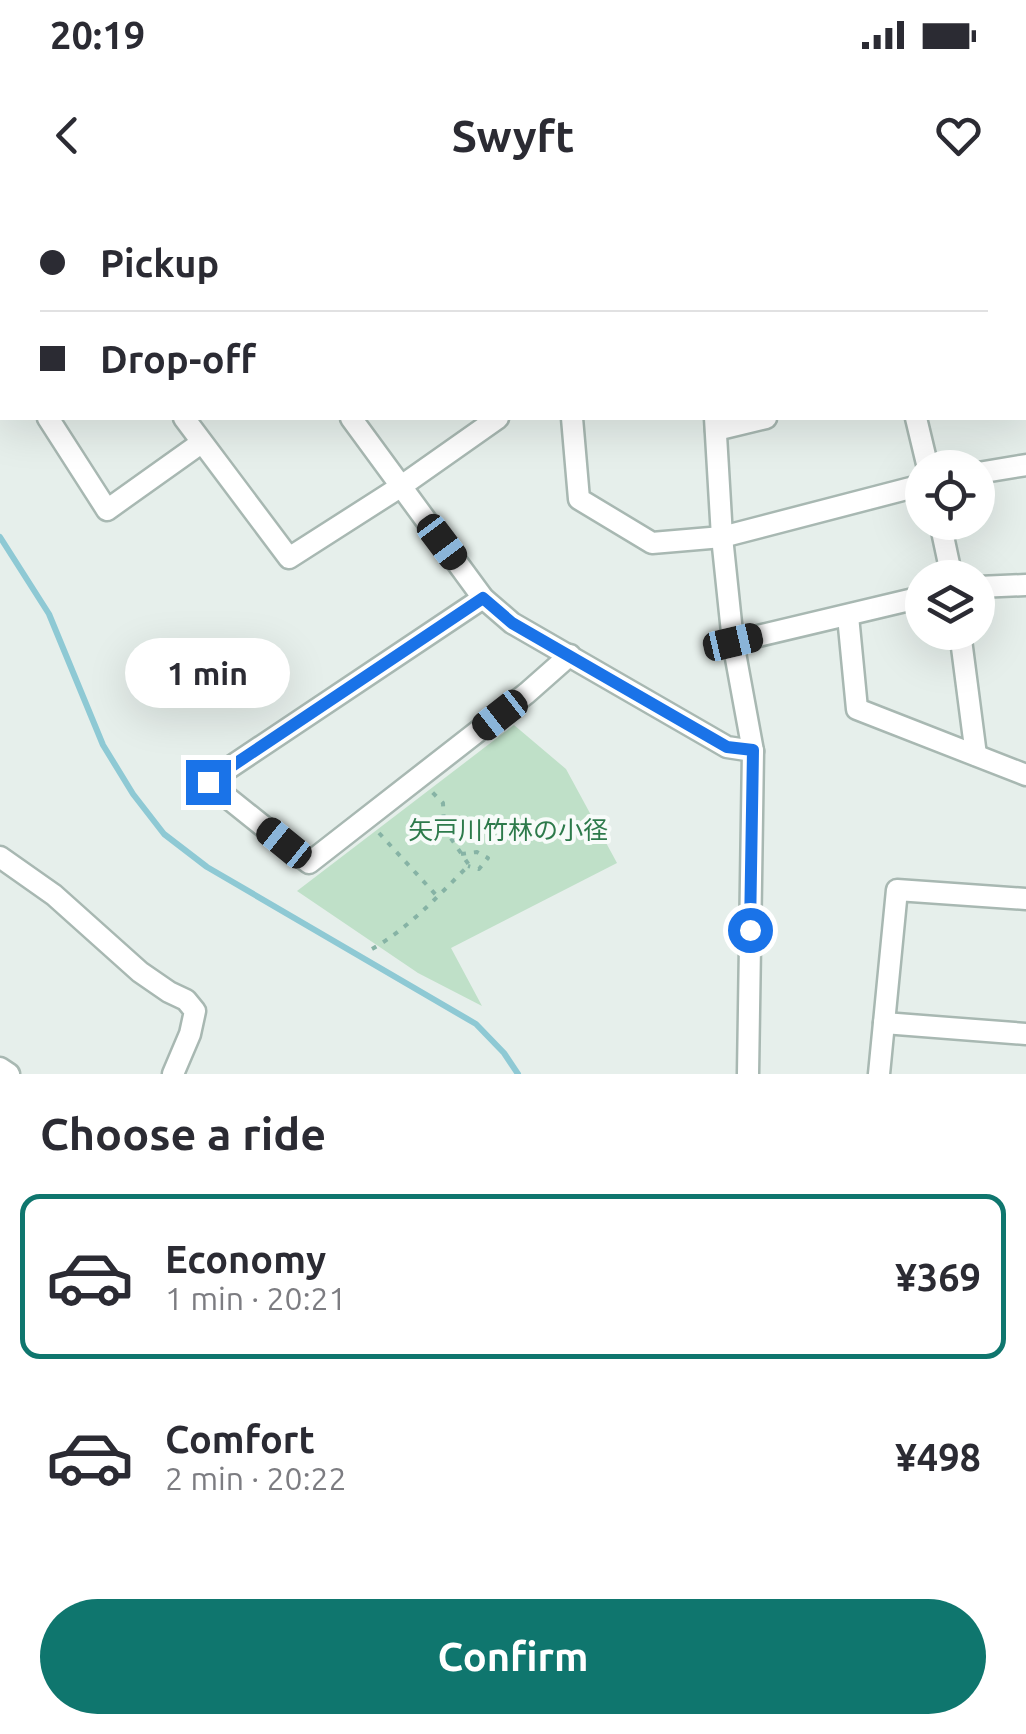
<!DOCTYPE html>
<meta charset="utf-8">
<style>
:root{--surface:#fff;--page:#f7f7f7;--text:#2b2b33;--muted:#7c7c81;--line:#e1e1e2;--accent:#0f766e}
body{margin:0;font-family:Ubuntu,"Noto Sans JP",sans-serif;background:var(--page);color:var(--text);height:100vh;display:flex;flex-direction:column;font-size:38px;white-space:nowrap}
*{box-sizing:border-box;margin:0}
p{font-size:32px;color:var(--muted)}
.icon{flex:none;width:55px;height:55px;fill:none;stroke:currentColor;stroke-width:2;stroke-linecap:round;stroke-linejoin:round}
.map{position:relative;height:874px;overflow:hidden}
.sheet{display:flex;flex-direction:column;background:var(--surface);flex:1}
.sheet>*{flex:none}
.banner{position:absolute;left:0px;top:0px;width:1028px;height:220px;box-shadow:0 10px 40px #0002;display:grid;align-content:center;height:220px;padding:0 40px;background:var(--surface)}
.controls{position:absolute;left:905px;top:250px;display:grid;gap:20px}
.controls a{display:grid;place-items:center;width:90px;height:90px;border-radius:50%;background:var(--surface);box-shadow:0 10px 40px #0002;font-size:50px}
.end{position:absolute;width:45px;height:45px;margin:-22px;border:12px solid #1a73e8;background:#fff;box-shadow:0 0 0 5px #fff}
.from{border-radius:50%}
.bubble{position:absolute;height:70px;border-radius:35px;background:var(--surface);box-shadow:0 10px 40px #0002;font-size:32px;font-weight:700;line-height:70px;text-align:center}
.car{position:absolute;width:30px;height:60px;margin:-30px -15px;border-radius:12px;box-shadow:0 0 8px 2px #0007;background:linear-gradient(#222 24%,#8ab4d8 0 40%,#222 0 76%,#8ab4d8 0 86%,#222 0)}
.banner b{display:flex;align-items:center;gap:35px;height:95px;font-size:38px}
.banner b+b{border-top:2px solid var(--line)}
.banner i{width:25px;height:25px;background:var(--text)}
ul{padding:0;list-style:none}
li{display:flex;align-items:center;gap:30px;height:165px;margin:0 20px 15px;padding:0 20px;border:5px solid transparent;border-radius:20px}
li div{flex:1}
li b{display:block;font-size:38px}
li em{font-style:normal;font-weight:700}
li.selected{border-color:var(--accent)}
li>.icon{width:90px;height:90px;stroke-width:1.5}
h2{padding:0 40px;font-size:45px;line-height:120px}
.button{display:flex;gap:20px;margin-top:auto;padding:20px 40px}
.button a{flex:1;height:115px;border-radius:60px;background:var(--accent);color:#fff;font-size:40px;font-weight:700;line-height:115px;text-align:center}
.status{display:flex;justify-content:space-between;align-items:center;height:70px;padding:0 50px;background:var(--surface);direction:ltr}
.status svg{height:28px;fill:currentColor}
header{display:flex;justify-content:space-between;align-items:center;height:130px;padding:0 40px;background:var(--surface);font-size:45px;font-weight:700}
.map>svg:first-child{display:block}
</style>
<div class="status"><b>20:19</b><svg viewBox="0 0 49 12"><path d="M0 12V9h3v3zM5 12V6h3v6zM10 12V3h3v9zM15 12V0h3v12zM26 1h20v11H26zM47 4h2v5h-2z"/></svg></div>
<header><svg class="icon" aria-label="back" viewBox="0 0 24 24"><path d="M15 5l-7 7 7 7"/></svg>Swyft<svg class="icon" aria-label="heart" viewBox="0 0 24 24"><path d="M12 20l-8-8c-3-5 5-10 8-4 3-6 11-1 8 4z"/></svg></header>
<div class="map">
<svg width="1026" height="874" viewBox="0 0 1026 874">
<rect width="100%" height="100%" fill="#e6efeb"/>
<g fill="#bfe0c8">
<polygon points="369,0 523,0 371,2"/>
<polygon points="514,525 566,569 617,663 451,748 482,806 418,773 297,691"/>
</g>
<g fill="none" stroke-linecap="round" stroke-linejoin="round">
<polyline stroke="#8ec9d4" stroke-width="6" points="0,337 49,414 103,545 133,594 164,634 207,667 476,824 504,853 518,874"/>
<g stroke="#a8b8b2" stroke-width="25">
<g id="street">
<polyline points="7,0 10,2"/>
<polyline points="187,0 189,2"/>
<polyline points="357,0 359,2"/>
<polyline points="552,0 552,2"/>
<polyline points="702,2 707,0"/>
<polyline points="1025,18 1026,18"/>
<polyline points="0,147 2,149"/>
<polyline points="1025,157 1026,157"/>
<polyline points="48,218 107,310 201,243"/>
<polyline points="184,218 289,358 400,287 498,218"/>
<polyline points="351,218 483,398 512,423 727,547 753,551"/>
<polyline points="572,218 579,299 652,343 722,337 922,285"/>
<polyline points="715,218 722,337 733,442 753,551 748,874"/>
<polyline points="916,218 928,268"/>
<polyline points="716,230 766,218"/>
<polyline points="978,273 1026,265"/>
<polyline points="940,322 952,378"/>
<polyline points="978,387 1026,385"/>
<polyline points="483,398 208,582 309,663 527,493 570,455"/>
<polyline points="848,416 857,509 1026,575"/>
<polyline points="960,432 976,555"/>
<polyline points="733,442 922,397"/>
<polyline points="0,657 54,695 140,772 169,792 186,800 195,811 190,834 173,874"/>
<polyline points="884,823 1026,834"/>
<polyline points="0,868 9,874"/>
<polyline points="879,874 897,690 1026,699"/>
</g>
</g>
<g stroke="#86b3a5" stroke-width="4" stroke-dasharray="5 8" stroke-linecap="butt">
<polyline points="379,633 437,696"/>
<polyline points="461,654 477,652 488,658 479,669 468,666"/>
<path d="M372,749C409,728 439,695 469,665L444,628L443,603L431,591"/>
</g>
<use href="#street" stroke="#fff" stroke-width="20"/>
</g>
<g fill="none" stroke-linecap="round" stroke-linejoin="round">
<polyline stroke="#1a73e8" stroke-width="12" points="208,582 483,398 512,423 727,547 753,550 750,730"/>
</g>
<g text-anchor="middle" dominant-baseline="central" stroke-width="8" stroke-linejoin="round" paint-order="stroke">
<g font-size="25" fill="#2d7a4b" stroke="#f7fbf9">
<text x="508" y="630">矢戸川竹林の小径</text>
</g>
</g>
</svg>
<div class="controls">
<a><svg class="icon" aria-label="locate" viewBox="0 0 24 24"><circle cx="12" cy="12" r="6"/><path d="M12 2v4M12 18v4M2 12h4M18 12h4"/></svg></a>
<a><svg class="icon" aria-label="layers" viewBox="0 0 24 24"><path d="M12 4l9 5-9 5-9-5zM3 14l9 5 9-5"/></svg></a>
</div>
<i class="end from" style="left:750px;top:730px"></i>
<i class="end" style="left:208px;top:582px"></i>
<div class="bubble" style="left:125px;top:438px;width:165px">1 min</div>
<i class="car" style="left:442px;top:342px;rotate:143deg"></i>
<i class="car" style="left:733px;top:442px;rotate:77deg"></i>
<i class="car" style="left:500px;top:515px;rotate:232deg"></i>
<i class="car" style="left:284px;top:643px;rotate:309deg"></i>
<div class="banner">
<b><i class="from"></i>Pickup</b>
<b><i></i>Drop-off</b>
</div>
</div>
<section class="sheet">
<h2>Choose a ride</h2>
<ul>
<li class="selected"><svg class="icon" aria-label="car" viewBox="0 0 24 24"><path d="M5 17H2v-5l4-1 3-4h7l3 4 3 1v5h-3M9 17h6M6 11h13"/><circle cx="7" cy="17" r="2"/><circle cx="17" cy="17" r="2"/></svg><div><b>Economy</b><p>1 min · 20:21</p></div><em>¥369</em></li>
<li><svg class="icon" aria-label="car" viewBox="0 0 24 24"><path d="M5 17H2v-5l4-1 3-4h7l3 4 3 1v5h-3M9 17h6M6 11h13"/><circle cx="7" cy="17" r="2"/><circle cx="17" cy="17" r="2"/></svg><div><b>Comfort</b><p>2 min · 20:22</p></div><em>¥498</em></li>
</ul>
<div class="button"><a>Confirm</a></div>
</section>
